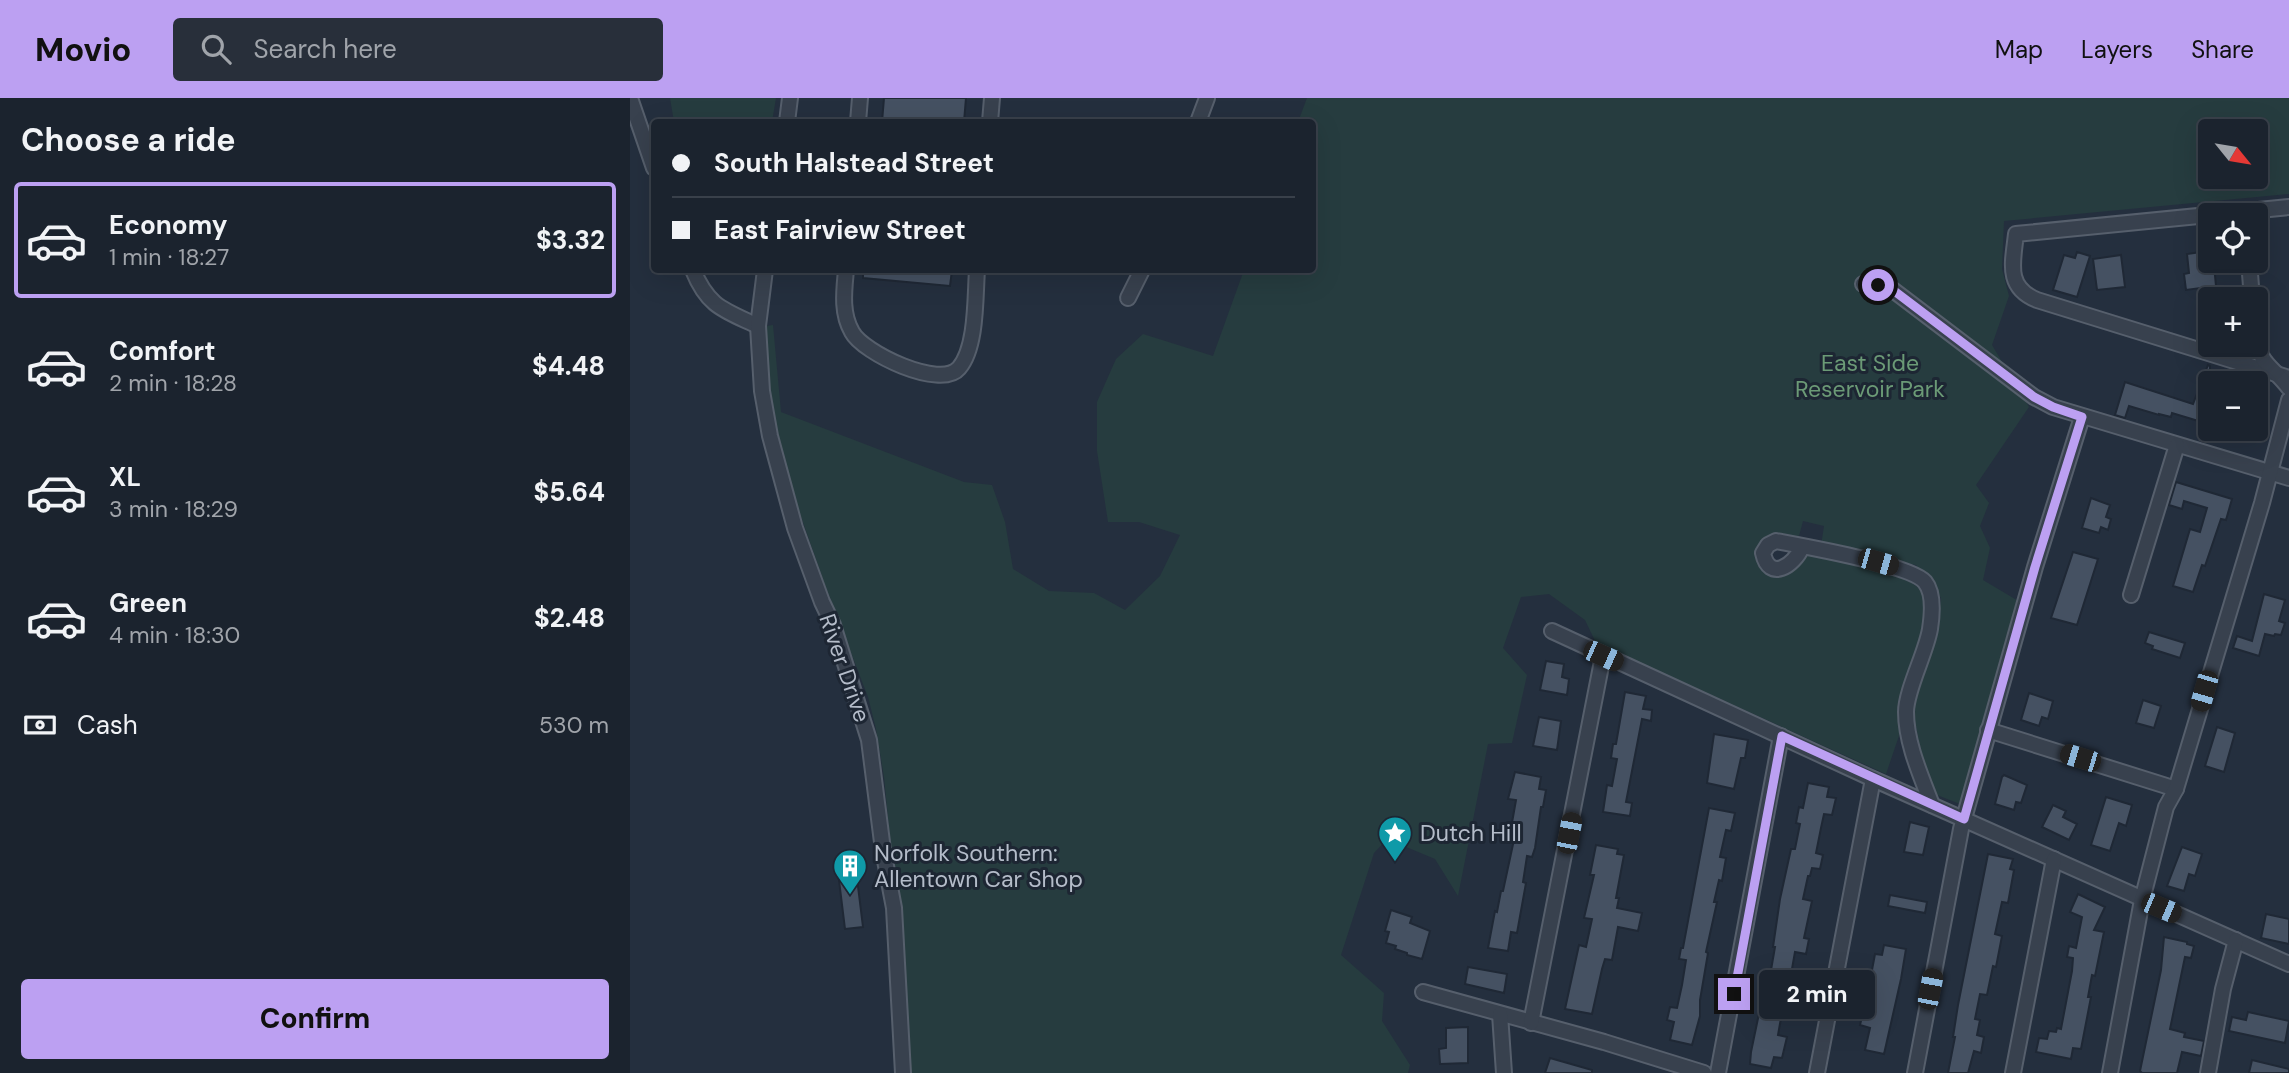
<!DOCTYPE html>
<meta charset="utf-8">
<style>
:root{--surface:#1b232e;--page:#282f3a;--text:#f1f3f6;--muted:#a0a4aa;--line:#39404a;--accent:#bca0f2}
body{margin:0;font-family:"DM Sans",sans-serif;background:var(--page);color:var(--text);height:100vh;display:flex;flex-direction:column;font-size:26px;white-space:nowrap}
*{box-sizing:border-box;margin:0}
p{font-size:23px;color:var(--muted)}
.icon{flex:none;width:38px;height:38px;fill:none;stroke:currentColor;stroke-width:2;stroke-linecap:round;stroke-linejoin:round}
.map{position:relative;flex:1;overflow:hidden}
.details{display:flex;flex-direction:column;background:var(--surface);width:630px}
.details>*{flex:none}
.top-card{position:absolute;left:21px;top:21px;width:665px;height:154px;border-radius:7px;box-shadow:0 7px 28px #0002,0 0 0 2px var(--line);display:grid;align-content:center;height:154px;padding:0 21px;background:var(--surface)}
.needle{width:46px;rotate:120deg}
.controls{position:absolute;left:1568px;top:21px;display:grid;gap:14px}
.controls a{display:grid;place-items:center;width:70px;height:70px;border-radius:7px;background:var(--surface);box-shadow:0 7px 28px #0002,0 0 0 2px var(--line);font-size:35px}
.end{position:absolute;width:32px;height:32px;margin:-16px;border:9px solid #bca0f2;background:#111;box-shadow:0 0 0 4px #111}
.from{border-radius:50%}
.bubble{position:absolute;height:49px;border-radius:7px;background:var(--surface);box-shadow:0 7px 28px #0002,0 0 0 2px var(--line);font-size:23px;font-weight:800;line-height:49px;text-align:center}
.car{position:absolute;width:21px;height:42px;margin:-21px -10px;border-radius:9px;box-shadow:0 0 5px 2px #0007;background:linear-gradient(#222 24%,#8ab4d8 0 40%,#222 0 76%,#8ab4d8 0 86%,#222 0)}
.top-card b{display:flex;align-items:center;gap:24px;height:66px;font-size:26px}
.top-card b+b{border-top:2px solid var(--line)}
.top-card i{width:18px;height:18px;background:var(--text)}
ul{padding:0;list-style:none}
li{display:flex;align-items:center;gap:21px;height:116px;margin:0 14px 10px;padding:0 7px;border:4px solid transparent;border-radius:7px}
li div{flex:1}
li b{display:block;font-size:26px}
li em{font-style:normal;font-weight:800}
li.selected{border-color:var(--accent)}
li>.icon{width:63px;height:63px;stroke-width:1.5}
h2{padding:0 21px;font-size:32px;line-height:84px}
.pay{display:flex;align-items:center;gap:18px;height:77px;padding:0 21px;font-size:26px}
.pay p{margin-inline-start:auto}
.cta{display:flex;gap:14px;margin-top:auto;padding:14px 21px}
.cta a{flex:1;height:80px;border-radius:7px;background:var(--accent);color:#111;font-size:28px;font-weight:800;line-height:80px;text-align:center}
header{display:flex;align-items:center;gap:42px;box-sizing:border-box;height:98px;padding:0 35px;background:var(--accent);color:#111}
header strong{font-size:33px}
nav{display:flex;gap:38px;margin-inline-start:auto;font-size:24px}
.search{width:490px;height:63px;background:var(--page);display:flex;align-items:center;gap:18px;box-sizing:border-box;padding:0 24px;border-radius:7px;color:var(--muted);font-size:26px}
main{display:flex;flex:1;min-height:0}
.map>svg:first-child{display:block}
</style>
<header>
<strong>Movio</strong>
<div class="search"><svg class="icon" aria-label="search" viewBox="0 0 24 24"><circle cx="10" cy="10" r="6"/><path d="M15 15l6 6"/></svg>Search here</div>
<nav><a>Map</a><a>Layers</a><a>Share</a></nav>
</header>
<main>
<section class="details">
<h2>Choose a ride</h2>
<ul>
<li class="selected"><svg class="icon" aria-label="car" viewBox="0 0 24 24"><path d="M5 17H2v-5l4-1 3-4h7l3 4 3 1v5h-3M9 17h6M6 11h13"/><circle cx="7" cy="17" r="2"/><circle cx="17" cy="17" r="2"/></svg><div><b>Economy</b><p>1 min · 18:27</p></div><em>$3.32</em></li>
<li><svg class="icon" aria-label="car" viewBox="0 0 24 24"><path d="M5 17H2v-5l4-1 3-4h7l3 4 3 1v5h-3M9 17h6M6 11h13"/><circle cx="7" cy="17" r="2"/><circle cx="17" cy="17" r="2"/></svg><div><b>Comfort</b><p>2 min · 18:28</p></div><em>$4.48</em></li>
<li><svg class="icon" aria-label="car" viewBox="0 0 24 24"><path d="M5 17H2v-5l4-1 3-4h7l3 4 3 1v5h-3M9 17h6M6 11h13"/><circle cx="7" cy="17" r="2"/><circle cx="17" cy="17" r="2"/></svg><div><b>XL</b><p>3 min · 18:29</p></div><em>$5.64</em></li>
<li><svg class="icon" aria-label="car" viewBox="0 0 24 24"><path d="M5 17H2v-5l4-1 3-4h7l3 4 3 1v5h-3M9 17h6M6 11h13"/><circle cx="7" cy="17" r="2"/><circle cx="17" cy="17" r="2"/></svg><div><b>Green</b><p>4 min · 18:30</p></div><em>$2.48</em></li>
</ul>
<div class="pay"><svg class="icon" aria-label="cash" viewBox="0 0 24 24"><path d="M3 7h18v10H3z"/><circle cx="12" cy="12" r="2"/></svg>Cash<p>530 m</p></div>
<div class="cta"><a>Confirm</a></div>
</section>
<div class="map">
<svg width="1659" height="975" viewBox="0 0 1659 975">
<rect width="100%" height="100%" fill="#242f3e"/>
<g fill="#263c3f" fill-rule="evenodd">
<polygon points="40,0 146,0 142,24 44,24"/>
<path d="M677,0H1659V96L1374,123L1372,171L1379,198L1362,247L1399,309L1346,387L1359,405L1350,428L1360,450L1353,482L1390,504L1330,706L1307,697L1299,683L1293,666L1283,612L1307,532L1311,500L1286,467L1191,448L1194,428L1173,423L1169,438L1146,436L1139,441V472L1153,477L1166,471L1176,455C1213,463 1272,467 1296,498L1294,533L1268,604L1272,629L1256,676L966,545L955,522L919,496L891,499L873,550L897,577L882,645L858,646L828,798L805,761L757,741L744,755L711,857L754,895L752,923L780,967L778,975H271L264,782L254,679L246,631L238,599L195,487L156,376L135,272L137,228L143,227L151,314L334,384L362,387L375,424L383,471L419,493L464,495L495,512L530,478L550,437L509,424H478L467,353V304L486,261L513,236L583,258L614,172H682V24H668ZM1580,33H1626V79H1580Z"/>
</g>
<g fill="#455162" stroke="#1f2835" stroke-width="2">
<polygon points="254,0 336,0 334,24 252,24"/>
<polygon points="1578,153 1580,168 1584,167 1586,188 1556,192 1554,176 1559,175 1557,156"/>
<polygon points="1447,154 1460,158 1447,199 1423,192 1434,157 1445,160"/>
<polygon points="1491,157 1495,189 1467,192 1463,161"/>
<polygon points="233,172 322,172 320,188 233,180"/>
<polygon points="1578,267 1580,268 1580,311 1575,325 1542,315 1541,319 1529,316 1529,317 1499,308 1495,320 1485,317 1495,284 1563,306"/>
<polygon points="1546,384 1602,401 1596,422 1591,421 1575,468 1572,467 1563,494 1543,488 1560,431 1570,434 1577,410 1554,403 1552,411 1539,407"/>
<polygon points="1461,400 1480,407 1476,419 1481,421 1478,432 1471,429 1469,435 1452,430"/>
<polygon points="1443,454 1468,461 1447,527 1421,520"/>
<polygon points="1634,496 1655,502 1649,523 1655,525 1651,537 1645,536 1644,538 1635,536 1629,558 1603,550 1607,538 1622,543"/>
<polygon points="1519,534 1555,545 1550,560 1522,551 1523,548 1515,545"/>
<polygon points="916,563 934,566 932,579 939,581 937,597 910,592"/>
<polygon points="995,594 1016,598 1013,611 1022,612 1021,623 1012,621 996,704 1002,705 1000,718 973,714 977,687 982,688 987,661 981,660 983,646 986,646"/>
<polygon points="1399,595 1423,603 1418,621 1412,619 1409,628 1391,622"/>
<polygon points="1513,602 1531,608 1524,630 1506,625"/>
<polygon points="909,619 931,623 927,652 903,648"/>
<polygon points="1587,629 1605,635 1594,674 1575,668"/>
<polygon points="1084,636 1118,642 1115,660 1111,660 1104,691 1077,685"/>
<polygon points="885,674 911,679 909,691 916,692 913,709 911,709 905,750 902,759 897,758 893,784 896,785 887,835 881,834 878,853 858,850 865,813 867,814 871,793 873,793 885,737 880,736 886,702 878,701"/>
<polygon points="1374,677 1397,687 1391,705 1386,704 1384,712 1365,706 1372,679"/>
<polygon points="1178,685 1199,689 1197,699 1206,700 1202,717 1194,716 1191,730 1186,755 1193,757 1190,771 1182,770 1180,778 1178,778 1173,801 1182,803 1174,840 1179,841 1176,856 1165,854 1162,871 1159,871 1154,895 1161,897 1159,910 1153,909 1148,937 1157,939 1152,960 1144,959 1141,970 1120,966 1121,954 1137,877 1140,878 1145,849 1143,849 1150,801 1161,751 1165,751 1170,726 1166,725 1169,709 1173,710"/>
<polygon points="1476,699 1502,707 1496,728 1489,725 1480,753 1461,747"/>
<polygon points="1423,707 1436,713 1433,719 1447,726 1439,742 1412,729"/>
<polygon points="1079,710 1105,715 1101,733 1096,732 1090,759 1096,760 1092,783 1089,782 1084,804 1087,804 1076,854 1078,855 1070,902 1070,918 1062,947 1040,942 1044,924 1037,922 1040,909 1047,910 1052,887 1056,862 1049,861 1051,850 1053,850"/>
<polygon points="1280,724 1299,729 1293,757 1274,754"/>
<polygon points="966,747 988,751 987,756 994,757 986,800 989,800 987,810 1012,815 1008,833 988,829 982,862 975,861 972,871 962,916 935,911 949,847 956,849 962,821 954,820 964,777 960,777"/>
<polygon points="1552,749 1572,756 1565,778 1559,776 1554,793 1537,788"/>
<polygon points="1358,756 1383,761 1380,771 1384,772 1378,805 1372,804 1365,836 1372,838 1366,869 1363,868 1357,897 1350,896 1345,921 1350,922 1347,937 1354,939 1351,955 1344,953 1338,975 1318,975 1325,939 1323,939 1328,907"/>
<polygon points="225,764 233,829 215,831 207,766"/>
<polygon points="1448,796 1475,809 1464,832 1474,834 1465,878 1462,877 1458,899 1461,899 1451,951 1443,950 1441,961 1406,954 1409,940 1417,941 1419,933 1426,934 1427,930 1431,931 1442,873 1443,860 1437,859 1439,848 1446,850 1452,819 1440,814"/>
<polygon points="1260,797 1297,804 1295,815 1258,808"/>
<polygon points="761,812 782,819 780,825 800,833 792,861 777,857 777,855 765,851 766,848 756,845 759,834 755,833"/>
<polygon points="1636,816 1659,821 1659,846 1631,840"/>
<polygon points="1534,839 1557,844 1557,846 1564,848 1561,860 1555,859 1540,931 1555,935 1554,939 1574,943 1571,958 1552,954 1547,975 1512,975 1510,973 1531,872"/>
<polygon points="1254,847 1276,851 1271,881 1254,956 1235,952 1240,930 1230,927 1235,906 1234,904 1227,902 1230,888 1239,888 1245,856 1252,857"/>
<polygon points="838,869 877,876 874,895 835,886"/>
<polygon points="1618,914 1659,923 1655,945 1599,933 1602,919 1616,922"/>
<polygon points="838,929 838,965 810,966 809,951 816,950 816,930"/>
<polygon points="920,960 962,972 962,975 915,975"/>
<polygon points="1622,962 1659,971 1659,975 1619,975"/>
</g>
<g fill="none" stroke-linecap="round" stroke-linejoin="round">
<g stroke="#565f6c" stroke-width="18">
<g id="minor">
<polyline points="0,0 24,70"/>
<polyline points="157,24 160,0"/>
<polyline points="228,24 230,0"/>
<polyline points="360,24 362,0"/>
<polyline points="568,24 577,0"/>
<path d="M1659,109L1386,136C1383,164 1375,189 1407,202L1659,280"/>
<polyline points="1619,163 1622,201"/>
<path d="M63,172C78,209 94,212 128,228"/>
<polyline points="135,172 128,228 132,293 140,338 165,430 192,504 203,527 239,642 253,752 264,810 273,975"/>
<path d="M216,172C214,193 211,215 222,234C233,255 311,292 329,270C347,249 345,199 347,172"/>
<polyline points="1233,186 1248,187 1263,192 1404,299 1423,309 1659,380"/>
<polyline points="498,200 512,172"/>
<path d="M1626,236C1629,268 1642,267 1659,290"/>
<path d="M1172,449C1164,468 1139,484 1133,455L1138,447L1146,443C1172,448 1281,467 1295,484C1304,495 1302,518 1300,531C1296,555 1276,592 1276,614C1276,645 1291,678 1302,707"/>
<polyline points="1501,497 1547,347"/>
<polyline points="922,533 1243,681 1659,866"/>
<polyline points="1358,632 1546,691"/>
<polyline points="793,894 974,944 1074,975"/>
<polyline points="870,916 874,975"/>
<polyline points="901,925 973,558"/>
<polyline points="1088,975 1151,638"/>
<polyline points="1187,975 1243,681"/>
<polyline points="1285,975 1331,731 1405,469 1452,319"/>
<polyline points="1383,975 1424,761"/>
<polyline points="1480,975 1512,802 1536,709 1546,691 1632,405 1659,302"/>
<polyline points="1578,975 1593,891 1606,842"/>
</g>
</g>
<use href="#minor" stroke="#38414e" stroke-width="14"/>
</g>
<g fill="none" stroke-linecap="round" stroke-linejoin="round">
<polyline stroke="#bca0f2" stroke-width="9" points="1104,896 1152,638 1334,721 1405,469 1452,319 1423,309 1404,299 1263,192 1248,187"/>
</g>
<defs>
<g id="sight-pin" transform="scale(1.75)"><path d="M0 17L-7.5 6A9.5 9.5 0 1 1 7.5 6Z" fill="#0f9aa8" stroke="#1d2633"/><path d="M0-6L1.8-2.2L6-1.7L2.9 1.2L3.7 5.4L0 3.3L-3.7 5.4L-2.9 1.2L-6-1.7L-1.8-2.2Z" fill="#fff"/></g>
<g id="building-pin" transform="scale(1.75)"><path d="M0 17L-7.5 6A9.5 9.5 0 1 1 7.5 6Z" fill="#0f9aa8" stroke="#1d2633"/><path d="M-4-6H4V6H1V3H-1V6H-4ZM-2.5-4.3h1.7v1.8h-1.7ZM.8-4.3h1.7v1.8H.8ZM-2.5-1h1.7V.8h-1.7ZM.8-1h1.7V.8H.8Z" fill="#fff"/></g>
</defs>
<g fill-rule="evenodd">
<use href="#sight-pin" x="765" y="735"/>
<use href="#building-pin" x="220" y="768"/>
</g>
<g text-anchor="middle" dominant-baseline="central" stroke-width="6" stroke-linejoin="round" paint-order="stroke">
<g font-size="23" fill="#6b9a76" stroke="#1d2633">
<text x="1240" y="265">East Side<tspan x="1240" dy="26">Reservoir Park</tspan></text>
</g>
<g font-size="23" fill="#b4bcc9" stroke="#1d2633">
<text transform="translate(215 570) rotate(71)">River Drive</text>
</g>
<g font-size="23" fill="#b4bcc9" stroke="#1d2633" text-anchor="start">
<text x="790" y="735">Dutch Hill</text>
<text x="244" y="755">Norfolk Southern:<tspan x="244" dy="26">Allentown Car Shop</tspan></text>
</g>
</g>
</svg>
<div class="controls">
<a><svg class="needle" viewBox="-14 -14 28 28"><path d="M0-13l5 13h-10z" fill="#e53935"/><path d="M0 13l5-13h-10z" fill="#a0a4aa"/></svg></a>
<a><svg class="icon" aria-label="locate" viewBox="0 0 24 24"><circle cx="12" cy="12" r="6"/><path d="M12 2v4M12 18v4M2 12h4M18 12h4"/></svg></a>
<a>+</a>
<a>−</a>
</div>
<i class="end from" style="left:1248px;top:187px"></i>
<i class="end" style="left:1104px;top:896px"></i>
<div class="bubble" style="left:1129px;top:872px;width:116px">2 min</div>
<i class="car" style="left:1248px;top:464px;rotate:106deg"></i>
<i class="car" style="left:973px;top:558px;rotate:114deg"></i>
<i class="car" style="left:1574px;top:593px;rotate:196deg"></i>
<i class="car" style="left:1450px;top:660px;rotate:287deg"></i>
<i class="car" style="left:939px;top:735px;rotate:11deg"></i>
<i class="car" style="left:1531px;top:810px;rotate:113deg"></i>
<i class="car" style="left:1300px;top:891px;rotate:11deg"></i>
<div class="top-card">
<b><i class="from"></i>South Halstead Street</b>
<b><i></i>East Fairview Street</b>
</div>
</div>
</main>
